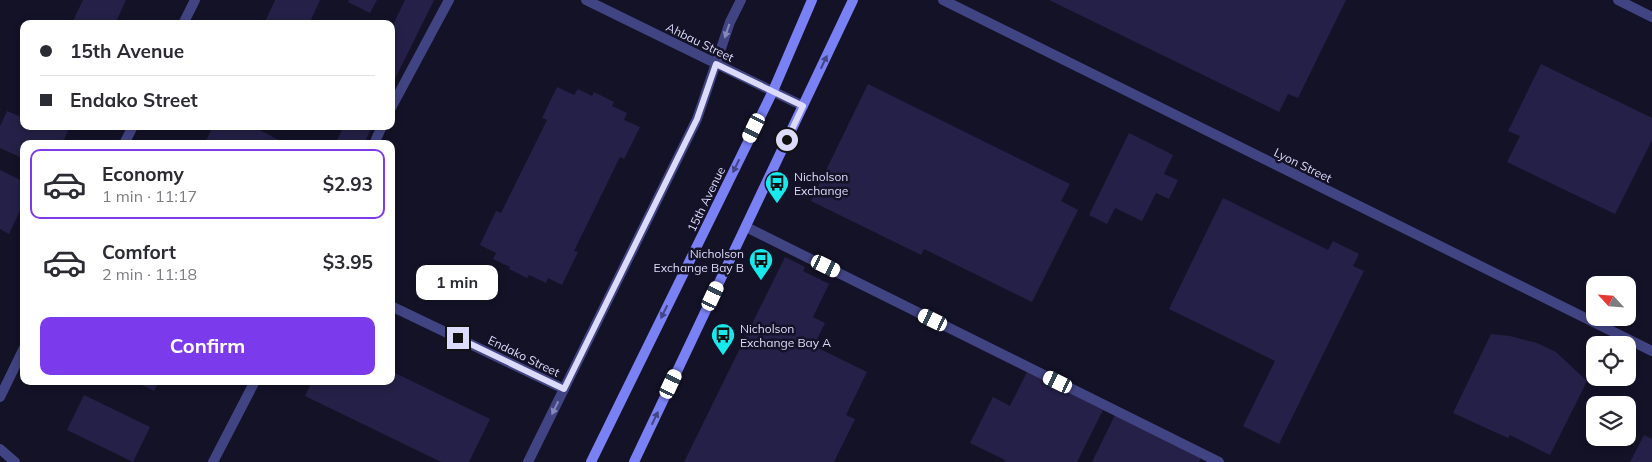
<!DOCTYPE html>
<meta charset="utf-8">
<style>
:root{--surface:#fff;--page:#f2f2f3;--text:#2b2b33;--muted:#7c7c81;--line:#e1e1e2;--accent:#7c3aed}
body{margin:0;font-family:Mulish,sans-serif;background:var(--page);color:var(--text);height:100vh;display:flex;flex-direction:column;font-size:19px;white-space:nowrap}
*{box-sizing:border-box;margin:0}
p{font-size:16px;color:var(--muted)}
.icon{flex:none;width:28px;height:28px;fill:none;stroke:currentColor;stroke-width:2;stroke-linecap:round;stroke-linejoin:round}
.map{position:relative;flex:1;overflow:hidden}
.side{position:absolute;left:20px;top:140px;width:375px;height:245px;display:flex;flex-direction:column;background:var(--surface);border-radius:10px;box-shadow:0 2px 8px #0003}
.side>*{flex:none}
.top-card{position:absolute;left:20px;top:20px;width:375px;height:110px;border-radius:10px;box-shadow:0 2px 8px #0003;display:grid;align-content:center;height:110px;padding:0 20px;background:var(--surface)}
.needle{width:32px;rotate:296deg}
.buttons{position:absolute;left:1586px;top:276px;display:grid;gap:10px}
.buttons a{display:grid;place-items:center;width:50px;height:50px;border-radius:10px;background:var(--surface);box-shadow:0 2px 8px #0003;font-size:25px}
.end{position:absolute;width:22px;height:22px;margin:-11px;border:6px solid #dcdbfc;background:#111;box-shadow:0 0 0 2px #111}
.from{border-radius:50%}
.bubble{position:absolute;height:35px;border-radius:10px;background:var(--surface);box-shadow:0 2px 8px #0003;font-size:16px;font-weight:700;line-height:35px;text-align:center}
.car{position:absolute;width:15px;height:30px;margin:-15px -8px;border-radius:6px;box-shadow:0 0 4px 1px #0007;background:linear-gradient(#fff 24%,#345 0 40%,#fff 0 76%,#345 0 86%,#fff 0)}
.top-card b{display:flex;align-items:center;gap:18px;height:48px;font-size:19px}
.top-card b+b{border-top:1px solid var(--line)}
.top-card i{width:12px;height:12px;background:var(--text)}
ul{padding:9px 0 0;list-style:none}
li{display:flex;align-items:center;gap:15px;height:70px;margin:0 10px 8px;padding:0 10px;border:2px solid transparent;border-radius:10px}
li div{flex:1}
li b{display:block;font-size:19px}
li em{font-style:normal;font-weight:700}
li.current{border-color:var(--accent)}
li>.icon{width:45px;height:45px;stroke-width:1.5}
.primary-button{display:flex;gap:10px;margin-top:auto;padding:10px 20px}
.primary-button a{flex:1;height:58px;border-radius:10px;background:var(--accent);color:#fff;font-size:20px;font-weight:700;line-height:58px;text-align:center}
.map>svg:first-child{display:block}
</style>
<div class="map">
<svg width="1652" height="462" viewBox="0 0 1652 462">
<rect width="100%" height="100%" fill="#141227"/>
<g fill="#242047">
<polygon points="83,0 126,0 115,24 73,24 72,23"/>
<polygon points="275,0 320,0 309,24 264,24"/>
<polygon points="349,0 377,0 370,13 348,2"/>
<polygon points="405,0 434,0 391,87 391,29"/>
<polygon points="1049,0 1346,0 1298,98 1288,94 1279,112"/>
<polygon points="1541,64 1652,118 1652,140 1615,214 1507,162 1520,136 1508,131"/>
<polygon points="868,84 1070,184 1061,201 1078,210 1032,302 924,249 921,255 811,201"/>
<polygon points="557,87 574,95 578,89 592,96 594,92 614,102 612,106 627,113 624,120 640,127 624,159 620,157 574,251 578,252 562,285 548,278 546,283 529,275 527,278 509,269 510,267 493,259 496,253 480,245 496,211 501,213 547,120 542,118"/>
<polygon points="7,111 24,118 24,126 70,126 62,144 24,144 24,159 0,148 0,126"/>
<polygon points="213,126 252,126 286,144 207,144 205,143"/>
<polygon points="344,126 372,126 364,144 335,144"/>
<polygon points="1129,133 1173,155 1164,174 1178,180 1169,199 1156,193 1142,221 1115,208 1107,224 1089,215"/>
<polygon points="0,170 24,182 24,202 9,234 0,229"/>
<polygon points="1223,198 1328,250 1333,241 1359,254 1353,266 1364,271 1279,444 1243,426 1275,361 1169,309"/>
<polygon points="785,257 805,267 803,271 829,284 813,317 825,323 814,346 867,372 846,415 855,419 834,462 684,462"/>
<polygon points="1491,334 1510,336 1537,343 1556,352 1587,381 1550,455 1510,435 1508,438 1453,413"/>
<polygon points="391,371 490,419 469,462 441,462 305,396 312,381 391,381"/>
<polygon points="1027,372 1103,410 1077,462 1004,462 1005,460 970,443 993,397 1010,406"/>
<polygon points="134,381 159,381 154,391"/>
<polygon points="84,395 150,427 133,462 67,430"/>
<polygon points="1115,415 1201,458 1199,462 1092,462"/>
<polygon points="1644,435 1652,439 1652,462 1630,462"/>
</g>
<g fill="none" stroke-linecap="round" stroke-linejoin="round">
<g stroke="#414482" stroke-width="10">
<polyline points="1618,0 1652,17"/>
<polyline points="391,108 449,0"/>
<polyline points="374,144 382,126"/>
<polyline points="746,227 1219,462"/>
<polyline points="213,462 255,381"/>
</g>
<g stroke="#414482" stroke-width="10">
<polyline points="586,0 803,106"/>
<polyline points="943,0 1652,351"/>
<polyline points="183,24 195,0"/>
<polyline points="124,144 133,126"/>
<polyline points="391,306 564,389"/>
<polyline points="0,397 24,348"/>
<polyline points="0,449 15,462"/>
<polyline points="528,462 697,119 730,22 741,0"/>
</g>
<g stroke="#7a81f4" stroke-width="10">
<polyline points="591,462 773,91 812,0"/>
<polyline points="634,462 853,0"/>
</g>
</g>
<defs><path id="oneway-solid" d="M-6-.8H1V-3.2L6.5 0L1 3.2V.8H-6Z" transform="scale(1.25)"/></defs>
<g fill="#8788b9">
<use href="#oneway-solid" transform="translate(727 31) rotate(109)"/>
<use href="#oneway-solid" transform="translate(555 408) rotate(116)"/>
</g>
<g fill="#424483">
<use href="#oneway-solid" transform="translate(824 62) rotate(-65)"/>
<use href="#oneway-solid" transform="translate(736 166) rotate(116)"/>
<use href="#oneway-solid" transform="translate(664 312) rotate(116)"/>
<use href="#oneway-solid" transform="translate(655 418) rotate(-65)"/>
</g>
<g fill="none" stroke-linecap="round" stroke-linejoin="round">
<polyline stroke="#dcdbfc" stroke-width="6" points="458,338 564,389 697,119 716,64 803,106 787,140"/>
</g>
<defs>
<g id="bus-pin" transform="scale(1.25)"><path d="M0 17L-7.5 6A9.5 9.5 0 1 1 7.5 6Z" fill="#17e9ec" stroke="#141227"/><path d="M-5-6H5V4H4V6H2V4H-2V6H-4V4H-5ZM-3.5-4V0h7V-4ZM-3.5 1.2v1.5H-2V1.2ZM2 1.2v1.5H3.5V1.2Z" fill="#111"/></g>
</defs>
<g fill-rule="evenodd">
<use href="#bus-pin" x="777" y="183"/>
<use href="#bus-pin" x="761" y="260"/>
<use href="#bus-pin" x="723" y="335"/>
</g>
<g text-anchor="middle" dominant-baseline="central" stroke-width="5" stroke-linejoin="round" paint-order="stroke">
<g font-size="12" fill="#dcdbfc" stroke="#141227">
<text transform="translate(700 42) rotate(26)">Ahbau Street</text>
<text transform="translate(1303 165) rotate(26)">Lyon Street</text>
<text transform="translate(706 199) rotate(-64)">15th Avenue</text>
<text transform="translate(524 356) rotate(26)">Endako Street</text>
</g>
<g font-size="12" fill="#dcdbfc" stroke="#141227" text-anchor="start">
<text x="794" y="176">Nicholson<tspan x="794" dy="14">Exchange</tspan></text>
<text x="744" y="253" text-anchor="end">Nicholson<tspan x="744" dy="14">Exchange Bay B</tspan></text>
<text x="740" y="328">Nicholson<tspan x="740" dy="14">Exchange Bay A</tspan></text>
</g>
</g>
</svg>
<div class="buttons">
<a><svg class="needle" viewBox="-14 -14 28 28"><path d="M0-13l5 13h-10z" fill="#e53935"/><path d="M0 13l5-13h-10z" fill="#7c7c81"/></svg></a>
<a><svg class="icon" aria-label="locate" viewBox="0 0 24 24"><circle cx="12" cy="12" r="6"/><path d="M12 2v4M12 18v4M2 12h4M18 12h4"/></svg></a>
<a><svg class="icon" aria-label="layers" viewBox="0 0 24 24"><path d="M12 4l9 5-9 5-9-5zM3 14l9 5 9-5"/></svg></a>
</div>
<i class="end from" style="left:787px;top:140px"></i>
<i class="end" style="left:458px;top:338px"></i>
<div class="bubble" style="left:416px;top:265px;width:82px">1 min</div>
<i class="car" style="left:754px;top:128px;rotate:206deg"></i>
<i class="car" style="left:826px;top:266px;rotate:116deg"></i>
<i class="car" style="left:713px;top:296px;rotate:25deg"></i>
<i class="car" style="left:933px;top:320px;rotate:296deg"></i>
<i class="car" style="left:1058px;top:382px;rotate:296deg"></i>
<i class="car" style="left:671px;top:384px;rotate:25deg"></i>
<div class="top-card">
<b><i class="from"></i>15th Avenue</b>
<b><i></i>Endako Street</b>
</div>
<section class="side">
<ul>
<li class="current"><svg class="icon" aria-label="car" viewBox="0 0 24 24"><path d="M5 17H2v-5l4-1 3-4h7l3 4 3 1v5h-3M9 17h6M6 11h13"/><circle cx="7" cy="17" r="2"/><circle cx="17" cy="17" r="2"/></svg><div><b>Economy</b><p>1 min · 11:17</p></div><em>$2.93</em></li>
<li><svg class="icon" aria-label="car" viewBox="0 0 24 24"><path d="M5 17H2v-5l4-1 3-4h7l3 4 3 1v5h-3M9 17h6M6 11h13"/><circle cx="7" cy="17" r="2"/><circle cx="17" cy="17" r="2"/></svg><div><b>Comfort</b><p>2 min · 11:18</p></div><em>$3.95</em></li>
</ul>
<div class="primary-button"><a>Confirm</a></div>
</section>
</div>
